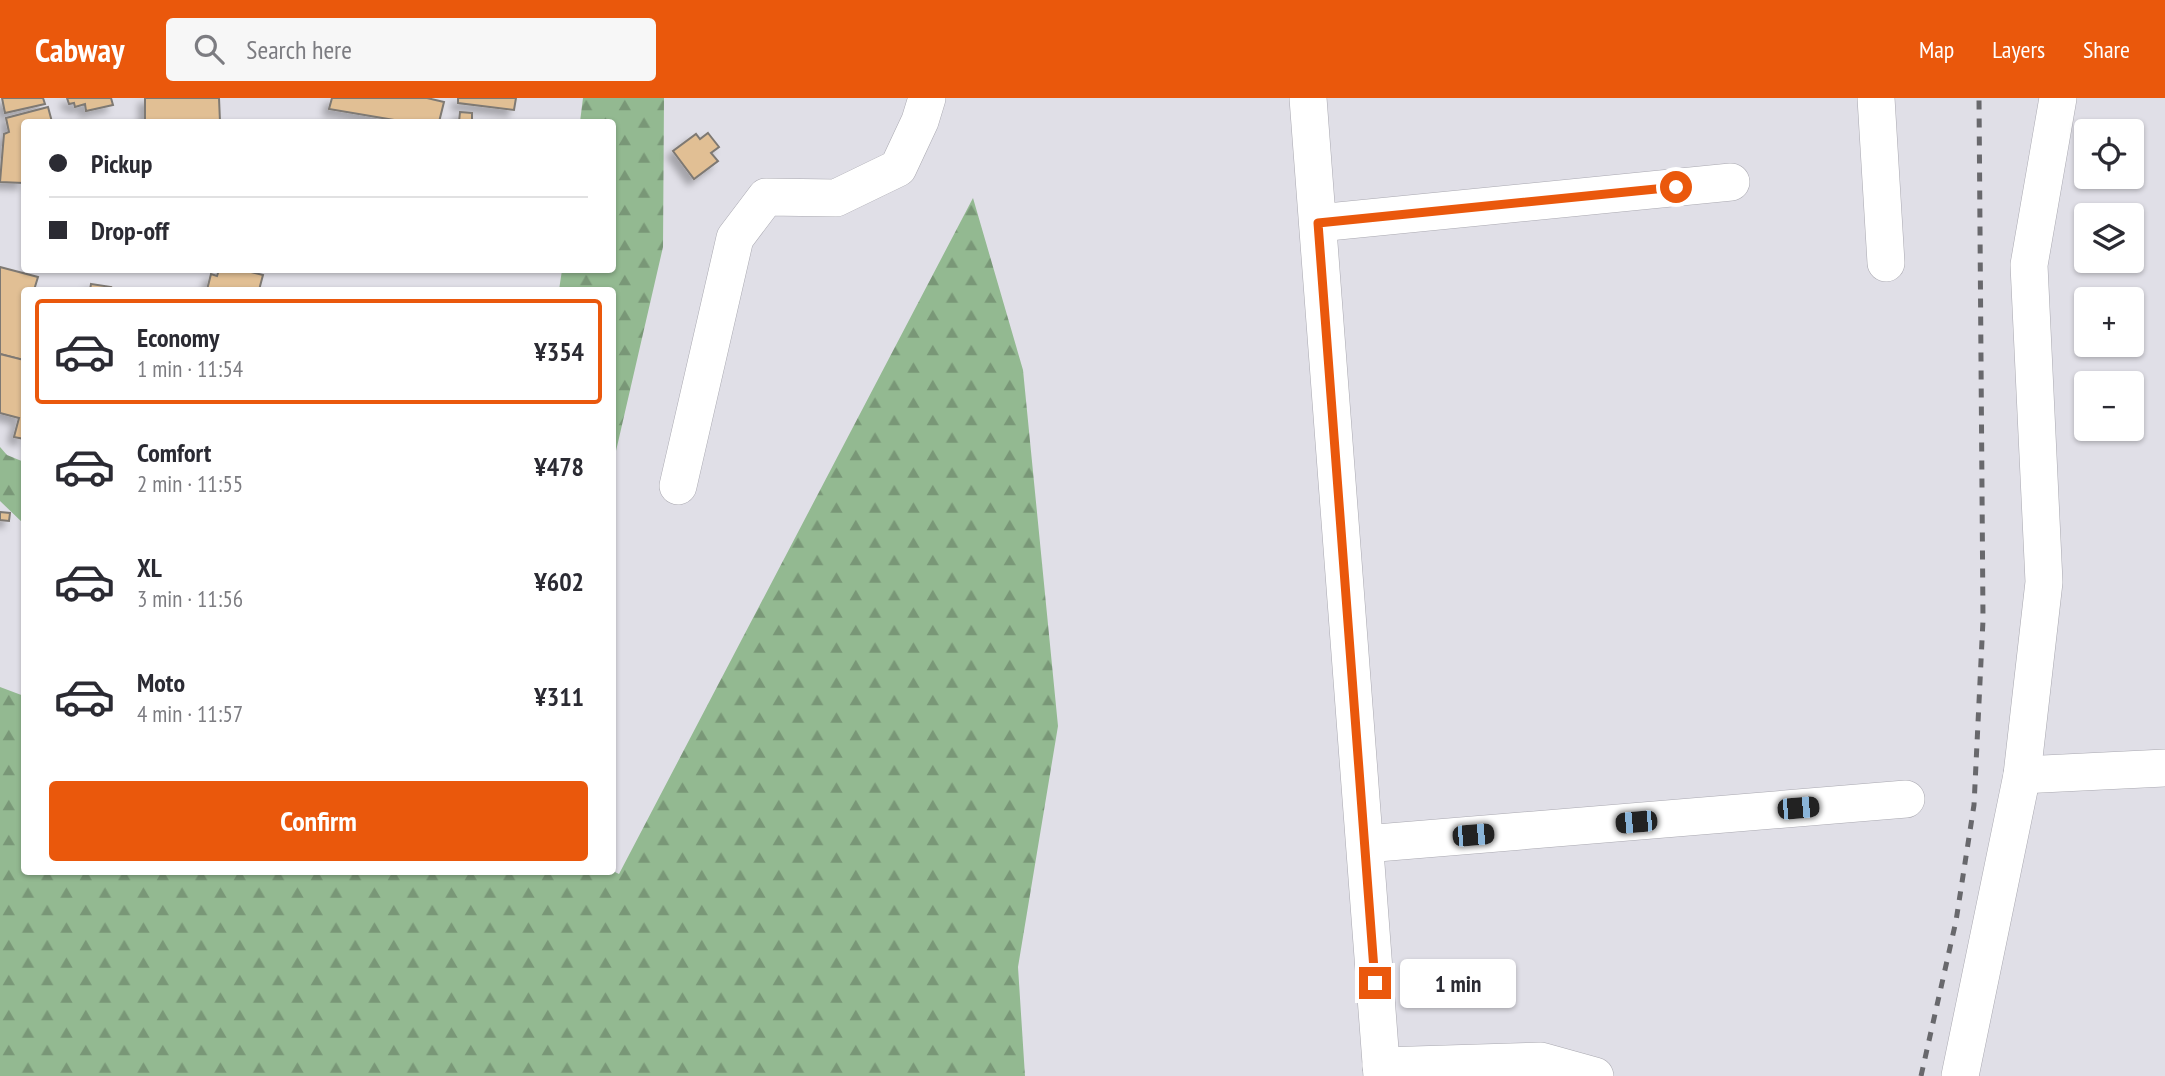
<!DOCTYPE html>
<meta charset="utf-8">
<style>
:root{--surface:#fff;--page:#f7f7f7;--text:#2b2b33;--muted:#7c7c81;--line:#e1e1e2;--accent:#ea580c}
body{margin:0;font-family:"PT Sans Narrow",sans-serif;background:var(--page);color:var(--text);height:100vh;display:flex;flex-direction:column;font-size:26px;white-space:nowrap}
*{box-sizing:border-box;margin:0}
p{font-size:23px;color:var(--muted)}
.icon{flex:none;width:38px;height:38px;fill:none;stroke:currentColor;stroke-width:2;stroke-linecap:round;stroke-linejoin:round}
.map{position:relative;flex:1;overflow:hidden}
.panel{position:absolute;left:21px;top:189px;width:595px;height:588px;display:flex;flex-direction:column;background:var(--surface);border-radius:7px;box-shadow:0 2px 5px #0004}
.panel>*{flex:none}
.guide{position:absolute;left:21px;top:21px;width:595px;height:154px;border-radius:7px;box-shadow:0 2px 5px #0004;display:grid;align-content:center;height:154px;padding:0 28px;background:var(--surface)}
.fabs{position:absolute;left:2074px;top:21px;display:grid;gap:14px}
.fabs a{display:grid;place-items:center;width:70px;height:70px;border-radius:7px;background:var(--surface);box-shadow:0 2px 5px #0004;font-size:35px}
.end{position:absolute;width:32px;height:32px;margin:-16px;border:9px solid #ea580c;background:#fff;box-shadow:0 0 0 4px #fff}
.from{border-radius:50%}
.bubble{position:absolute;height:49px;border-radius:7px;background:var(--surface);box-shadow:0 2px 5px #0004;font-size:23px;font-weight:700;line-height:49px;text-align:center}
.car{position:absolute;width:21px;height:42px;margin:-21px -10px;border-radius:9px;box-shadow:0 0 5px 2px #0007;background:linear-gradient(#222 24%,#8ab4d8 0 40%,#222 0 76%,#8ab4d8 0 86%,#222 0)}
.guide b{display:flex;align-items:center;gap:24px;height:66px;font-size:26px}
.guide b+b{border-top:2px solid var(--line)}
.guide i{width:18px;height:18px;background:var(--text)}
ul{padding:12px 0 0;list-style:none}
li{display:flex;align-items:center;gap:21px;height:105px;margin:0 14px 10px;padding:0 14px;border:4px solid transparent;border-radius:7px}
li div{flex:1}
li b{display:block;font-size:26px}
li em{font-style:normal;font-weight:700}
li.selected{border-color:var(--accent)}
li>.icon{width:63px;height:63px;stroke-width:1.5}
.cta{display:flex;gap:14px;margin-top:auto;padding:14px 28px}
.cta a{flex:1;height:80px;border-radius:7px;background:var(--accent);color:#fff;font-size:28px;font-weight:700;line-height:80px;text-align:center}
header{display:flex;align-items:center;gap:42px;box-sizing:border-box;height:98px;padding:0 35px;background:var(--accent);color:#fff}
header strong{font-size:33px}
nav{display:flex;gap:38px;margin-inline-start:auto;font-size:24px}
.search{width:490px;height:63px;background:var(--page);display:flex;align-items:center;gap:18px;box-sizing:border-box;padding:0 24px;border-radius:7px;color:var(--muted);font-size:26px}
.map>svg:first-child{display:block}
</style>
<header>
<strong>Cabway</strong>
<div class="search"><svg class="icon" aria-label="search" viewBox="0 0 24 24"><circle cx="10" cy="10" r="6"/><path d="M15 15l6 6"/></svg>Search here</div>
<nav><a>Map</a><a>Layers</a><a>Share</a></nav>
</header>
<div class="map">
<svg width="2165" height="978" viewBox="0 0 2165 978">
<defs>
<pattern id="forest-firs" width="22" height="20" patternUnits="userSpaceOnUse" patternTransform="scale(1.75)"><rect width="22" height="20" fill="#93b991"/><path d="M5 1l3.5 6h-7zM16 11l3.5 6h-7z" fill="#799777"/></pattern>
<filter id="shadow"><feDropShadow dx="-6" dy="6" stdDeviation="3.5" flood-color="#0004"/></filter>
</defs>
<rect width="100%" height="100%" fill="#e0dfe7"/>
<g fill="url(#forest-firs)">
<polygon points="583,0 664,0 663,149 613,366 612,192 559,192 562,172 612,172 612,24 580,24"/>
<polygon points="973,100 1023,272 1058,628 1018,869 1025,978 0,978 0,589 24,598 24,774 613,773 619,776"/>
<polygon points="0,349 7,357 24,364 24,426 0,403"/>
</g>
<g fill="#e1bf94" stroke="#7e7973" stroke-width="2" filter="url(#shadow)">
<polygon points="2,0 43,0 45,6 5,15"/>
<polygon points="67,0 111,0 113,7 86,13 85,6 75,9 74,5 69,6"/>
<polygon points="145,0 219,0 220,24 145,24"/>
<polygon points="332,0 427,0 444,4 439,24 406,24 329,11"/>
<polygon points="458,0 516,0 514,12 458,5"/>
<polygon points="48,9 52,24 24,24 24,85 0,84 4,36 9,34 6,20"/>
<polygon points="460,14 472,15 472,24 459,24"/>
<polygon points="708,35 719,49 711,55 718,63 694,81 673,53 696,36 700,41"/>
<polygon points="0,169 38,179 34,192 24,192 23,262 0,256"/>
<polygon points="219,172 243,172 263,177 259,192 207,192 211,176 217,178"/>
<polygon points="91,186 111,189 110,192 90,192"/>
<polygon points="0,256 24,262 24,341 14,339 19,320 0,315"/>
<polygon points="0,414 10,415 9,423 0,422"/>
</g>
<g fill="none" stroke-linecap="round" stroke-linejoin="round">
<g stroke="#a9a8b0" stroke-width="38">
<g id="minor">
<polyline points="1308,0 1382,978"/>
<polyline points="1876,0 1886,165"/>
<polyline points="1318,125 1731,84"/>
<polyline points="678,388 735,140 766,99 836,100 898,70 920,23 927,0"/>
<polyline points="2022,677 2165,670"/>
<polyline points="1365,746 1906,701"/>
<polyline points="1381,968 1541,963 1595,978"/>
<polyline points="1960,978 2022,677 2044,484 2029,167 2058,0"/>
</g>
</g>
<use href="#minor" stroke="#fff" stroke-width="37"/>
<polyline stroke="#68686c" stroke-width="5" stroke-dasharray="9 9" stroke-linecap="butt" points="1921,978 1956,823 1974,707 1983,522 1979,0"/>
</g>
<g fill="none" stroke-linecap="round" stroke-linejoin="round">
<polyline stroke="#ea580c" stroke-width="9" points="1375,885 1318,125 1676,89"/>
</g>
</svg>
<div class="fabs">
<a><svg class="icon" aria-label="locate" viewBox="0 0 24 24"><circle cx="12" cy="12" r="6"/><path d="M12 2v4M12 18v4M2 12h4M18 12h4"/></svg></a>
<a><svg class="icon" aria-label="layers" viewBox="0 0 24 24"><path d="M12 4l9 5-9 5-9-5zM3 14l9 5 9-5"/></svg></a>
<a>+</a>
<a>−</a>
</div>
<i class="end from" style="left:1676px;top:89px"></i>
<i class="end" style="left:1375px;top:885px"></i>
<div class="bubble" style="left:1400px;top:861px;width:116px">1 min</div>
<i class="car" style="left:1798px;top:710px;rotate:85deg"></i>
<i class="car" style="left:1636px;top:724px;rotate:265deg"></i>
<i class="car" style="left:1473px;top:737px;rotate:85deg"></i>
<div class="guide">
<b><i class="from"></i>Pickup</b>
<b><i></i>Drop-off</b>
</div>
<section class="panel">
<ul>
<li class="selected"><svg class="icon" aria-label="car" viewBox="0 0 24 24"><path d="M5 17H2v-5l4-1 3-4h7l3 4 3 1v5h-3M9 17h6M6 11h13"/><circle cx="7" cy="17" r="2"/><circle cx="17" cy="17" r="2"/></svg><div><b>Economy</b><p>1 min · 11:54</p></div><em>¥354</em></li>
<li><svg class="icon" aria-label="car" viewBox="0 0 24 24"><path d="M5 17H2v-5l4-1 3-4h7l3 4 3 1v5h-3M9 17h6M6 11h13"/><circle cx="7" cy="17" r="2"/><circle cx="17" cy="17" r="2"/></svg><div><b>Comfort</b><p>2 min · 11:55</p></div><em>¥478</em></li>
<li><svg class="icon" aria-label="car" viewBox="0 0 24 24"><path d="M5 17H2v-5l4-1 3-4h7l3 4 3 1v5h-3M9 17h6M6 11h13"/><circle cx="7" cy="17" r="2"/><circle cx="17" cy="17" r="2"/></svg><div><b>XL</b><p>3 min · 11:56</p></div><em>¥602</em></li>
<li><svg class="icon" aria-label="car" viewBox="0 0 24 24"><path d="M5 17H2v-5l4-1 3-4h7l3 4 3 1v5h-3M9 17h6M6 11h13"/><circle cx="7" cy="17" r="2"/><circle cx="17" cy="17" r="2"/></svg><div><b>Moto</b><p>4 min · 11:57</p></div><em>¥311</em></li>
</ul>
<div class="cta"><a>Confirm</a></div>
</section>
</div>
